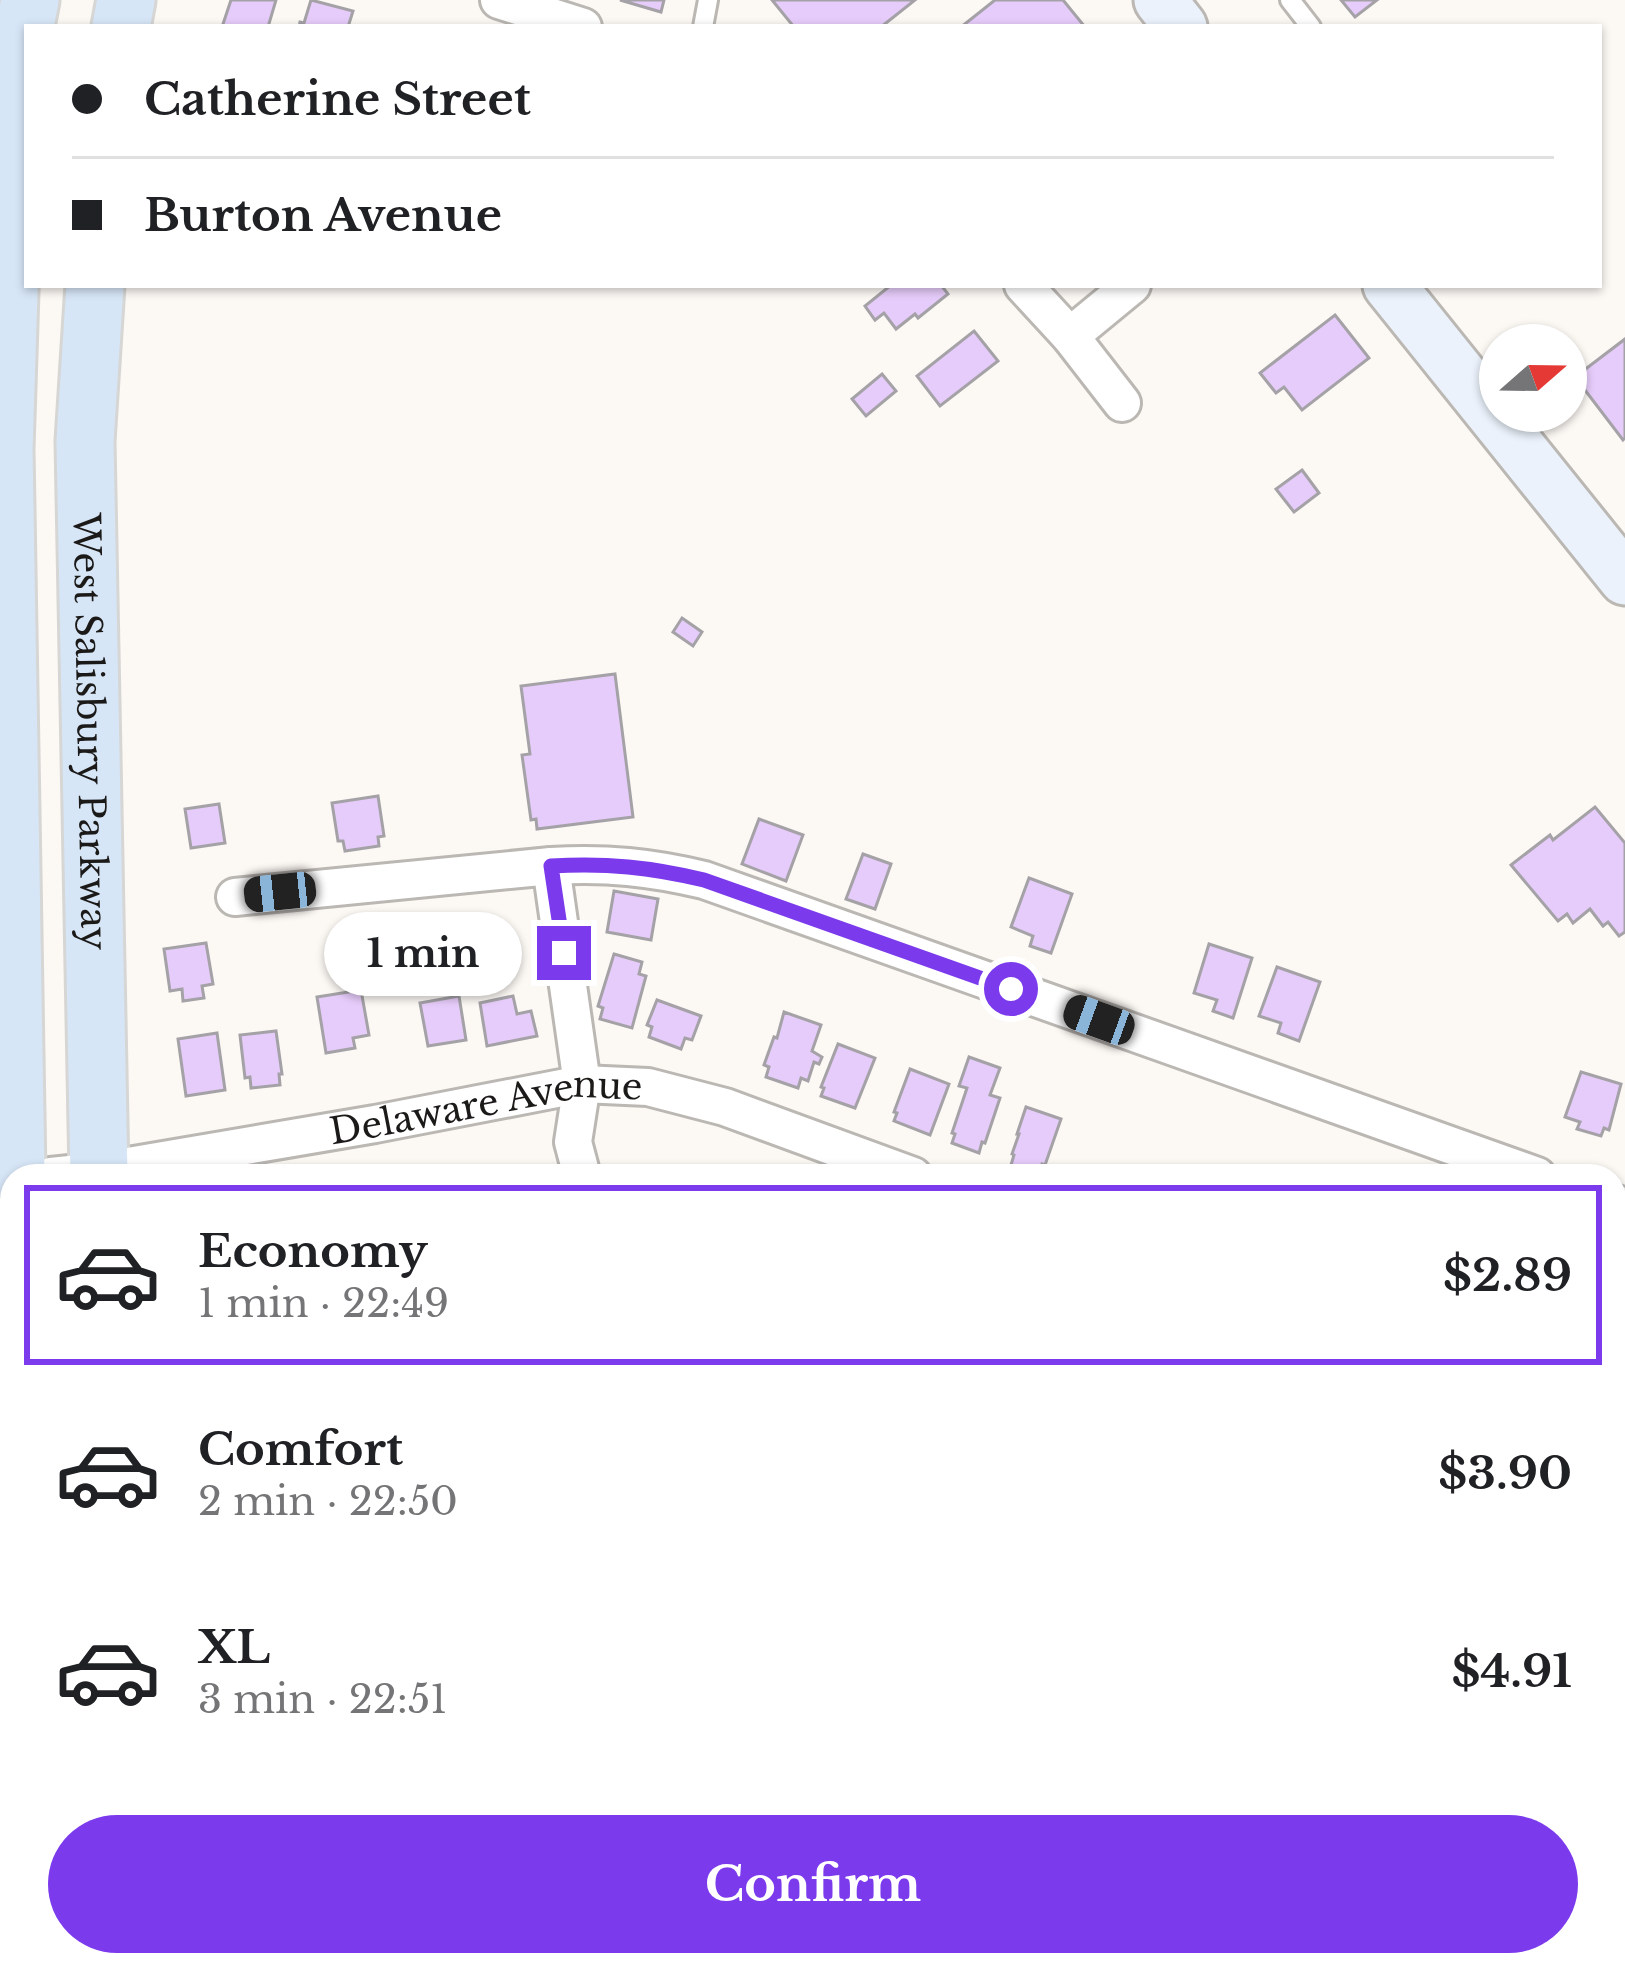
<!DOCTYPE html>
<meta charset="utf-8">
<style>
:root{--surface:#fff;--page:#f2f2f2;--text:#202124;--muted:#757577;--line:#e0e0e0;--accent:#7c3aed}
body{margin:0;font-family:"Libre Baskerville",serif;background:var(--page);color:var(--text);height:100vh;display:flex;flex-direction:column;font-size:45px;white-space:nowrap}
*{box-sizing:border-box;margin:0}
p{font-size:39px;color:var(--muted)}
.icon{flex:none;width:66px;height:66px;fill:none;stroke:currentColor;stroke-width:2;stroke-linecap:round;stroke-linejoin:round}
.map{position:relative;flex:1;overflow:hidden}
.drawer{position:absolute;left:0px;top:1164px;width:1626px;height:813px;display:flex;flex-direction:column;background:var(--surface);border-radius:36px 36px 0 0;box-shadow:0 3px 9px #0004}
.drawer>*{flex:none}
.banner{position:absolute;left:24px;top:24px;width:1578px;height:264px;border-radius:0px;box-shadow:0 3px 9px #0004;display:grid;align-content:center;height:264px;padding:0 48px;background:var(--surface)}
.needle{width:78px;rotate:70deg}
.tools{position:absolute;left:1479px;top:324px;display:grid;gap:24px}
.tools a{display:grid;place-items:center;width:108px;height:108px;border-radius:50%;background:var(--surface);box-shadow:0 3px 9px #0004;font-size:60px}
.end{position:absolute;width:54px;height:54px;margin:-27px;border:15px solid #7c3aed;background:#fff;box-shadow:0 0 0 6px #fff}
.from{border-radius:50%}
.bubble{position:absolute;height:84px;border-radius:42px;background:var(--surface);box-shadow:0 3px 9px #0004;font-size:39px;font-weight:800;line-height:84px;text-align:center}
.car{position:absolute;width:36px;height:72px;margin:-36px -18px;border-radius:15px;box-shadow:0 0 9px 3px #0007;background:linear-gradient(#222 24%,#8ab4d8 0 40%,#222 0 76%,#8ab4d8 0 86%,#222 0)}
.banner b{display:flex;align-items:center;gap:42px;height:114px;font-size:45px}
.banner b+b{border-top:3px solid var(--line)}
.banner i{width:30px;height:30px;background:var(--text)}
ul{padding:21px 0 0;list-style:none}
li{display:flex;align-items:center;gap:36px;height:180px;margin:0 24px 18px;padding:0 24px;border:6px solid transparent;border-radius:0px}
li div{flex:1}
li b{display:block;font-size:45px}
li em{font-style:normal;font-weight:800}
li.current{border-color:var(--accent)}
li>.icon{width:108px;height:108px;stroke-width:1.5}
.primary-button{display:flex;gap:24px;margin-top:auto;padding:24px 48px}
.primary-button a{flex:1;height:138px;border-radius:72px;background:var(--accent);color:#fff;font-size:48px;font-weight:800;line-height:138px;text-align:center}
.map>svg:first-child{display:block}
</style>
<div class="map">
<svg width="1625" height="1975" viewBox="0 0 1625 1975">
<rect width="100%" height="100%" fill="#fcf8f4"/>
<g fill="#e6ccfa" stroke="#a5a2a7" stroke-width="3">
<polygon points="231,0 276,0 268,27 222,27"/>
<polygon points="311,0 353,11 348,27 299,27 300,22 304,23"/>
<polygon points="620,0 664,0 661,12"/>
<polygon points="772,0 915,0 881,27 794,27"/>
<polygon points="995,0 1063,0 1085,27 961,27"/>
<polygon points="1341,0 1377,0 1355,17"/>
<polygon points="891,285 941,285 948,294 918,318 915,314 896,329 884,313 875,320 865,306"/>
<polygon points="1335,315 1369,358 1302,410 1284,387 1276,393 1260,373"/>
<polygon points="974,331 998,361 940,406 917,376"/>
<polygon points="1625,339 1625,438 1623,440 1575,377"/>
<polygon points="882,374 896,391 866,416 852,399"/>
<polygon points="1302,470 1319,493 1294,512 1276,489"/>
<polygon points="682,618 702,632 693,646 673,632"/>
<polygon points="615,674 633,817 537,829 536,819 531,820 522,755 530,754 521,686"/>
<polygon points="378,796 384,836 378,837 379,846 345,851 343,841 338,841 332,803"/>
<polygon points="219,804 225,843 191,848 185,809"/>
<polygon points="1595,807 1625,843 1625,932 1619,936 1608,922 1603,926 1590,909 1573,923 1567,914 1558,921 1511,865 1550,835 1553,840"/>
<polygon points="759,819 803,835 786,881 742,864"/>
<polygon points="863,854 891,864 875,909 846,899"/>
<polygon points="1029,878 1072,894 1051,953 1030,946 1033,936 1011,927"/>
<polygon points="614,891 658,899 651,940 607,932"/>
<polygon points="206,943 213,984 202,986 204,998 183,1001 182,989 170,991 164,949"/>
<polygon points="1209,944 1252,958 1233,1018 1213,1011 1217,1000 1194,993"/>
<polygon points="614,954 642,962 639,974 646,976 632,1028 600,1019 603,1008 598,1006"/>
<polygon points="1277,967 1320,982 1299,1041 1278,1033 1281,1023 1259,1016"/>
<polygon points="361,990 369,1035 353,1038 355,1048 326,1053 317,997"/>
<polygon points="459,996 466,1040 428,1046 420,1003"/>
<polygon points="513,996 517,1014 531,1011 537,1036 487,1046 480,1003"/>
<polygon points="657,1000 701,1016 692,1040 685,1038 681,1049 649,1037 652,1027 647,1025"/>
<polygon points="784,1012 821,1025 812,1051 822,1057 819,1064 814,1062 808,1081 801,1078 798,1088 766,1077 769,1067 764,1065 774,1037 777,1038"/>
<polygon points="276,1031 282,1074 279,1074 280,1085 251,1088 250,1077 245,1078 240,1035"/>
<polygon points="217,1033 225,1090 186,1096 178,1039"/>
<polygon points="838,1044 875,1058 855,1108 821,1096 824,1088 821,1087"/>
<polygon points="969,1057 1000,1068 990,1095 1000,1098 985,1143 982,1142 979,1153 952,1143 955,1134 952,1133 967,1088 959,1086"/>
<polygon points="910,1069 949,1084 930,1135 894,1121 897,1113 894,1112"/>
<polygon points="1581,1072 1621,1084 1609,1130 1604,1128 1601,1136 1577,1129 1580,1122 1565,1117"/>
<polygon points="1026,1107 1061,1119 1045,1165 1042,1164 1039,1174 1011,1165 1014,1155 1012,1154 1019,1134 1017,1134"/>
<polygon points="1614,1234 1625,1237 1625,1259 1619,1279 1614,1277"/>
<polygon points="1625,1312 1625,1382 1614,1378 1614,1343"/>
<polygon points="390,1965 715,1965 665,1975 392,1975"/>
<polygon points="863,1965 1450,1965 1447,1975 891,1975"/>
</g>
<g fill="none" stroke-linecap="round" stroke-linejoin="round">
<g stroke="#bbb7b3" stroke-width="24">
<g id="lane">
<polyline points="1290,0 1311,27"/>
<polyline points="703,27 708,0"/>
<polyline points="1614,1894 1625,1898"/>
<polyline points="213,1965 214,1975"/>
<polyline points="789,1975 810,1971 823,1975"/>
<polyline points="1514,1975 1518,1965"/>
</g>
</g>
<g stroke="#bbb7b3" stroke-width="42">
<g id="street">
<polyline points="499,0 583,27"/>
<polyline points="1023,285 1070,336 1122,403"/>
<polyline points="1070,336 1132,285"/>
<polyline points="551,866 582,1084 573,1142 582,1176"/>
<path d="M235,897L551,866C608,863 649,867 704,880L1537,1176"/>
<path id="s1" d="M51,1176L99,1171L375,1124L582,1084L648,1087L725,1107L913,1176"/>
<polyline points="1614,1203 1625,1207"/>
<polyline points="1614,1432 1625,1435"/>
</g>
</g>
<g stroke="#bbb7b3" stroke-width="57">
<g id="secondary">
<polyline points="1160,0 1181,27"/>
<polyline points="1389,285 1625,579"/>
</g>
</g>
<g stroke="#d6d6d5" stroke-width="63">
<g id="primary">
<polyline points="121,27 126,0"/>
<path id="s2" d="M95,285L85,441L99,1176"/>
<polyline points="16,1176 4,449 16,72 30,0"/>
<polyline points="28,1965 29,1975"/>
<polyline points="108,1965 108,1975"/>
</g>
</g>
<use href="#lane" stroke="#fff" stroke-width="18"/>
<use href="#street" stroke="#fff" stroke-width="36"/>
<use href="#secondary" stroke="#ebf2fb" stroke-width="51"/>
<use href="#primary" stroke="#d7e6f7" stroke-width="57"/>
</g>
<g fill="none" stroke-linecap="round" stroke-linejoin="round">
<path stroke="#7c3aed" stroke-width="15" d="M564,953L551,866C608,863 649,867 704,880L1011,989"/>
</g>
<g text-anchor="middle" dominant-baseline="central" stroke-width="9" stroke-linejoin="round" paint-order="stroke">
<g font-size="36" fill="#1b1a18" stroke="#fff">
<text stroke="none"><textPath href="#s2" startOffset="447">West Salisbury Parkway</textPath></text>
<text stroke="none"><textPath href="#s1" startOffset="441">Delaware Avenue</textPath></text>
</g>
</g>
</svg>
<div class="tools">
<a><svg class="needle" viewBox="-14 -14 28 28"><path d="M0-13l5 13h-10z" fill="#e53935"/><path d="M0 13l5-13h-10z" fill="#757577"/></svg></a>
</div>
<i class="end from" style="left:1011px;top:989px"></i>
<i class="end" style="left:564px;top:953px"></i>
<div class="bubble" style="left:324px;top:912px;width:198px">1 min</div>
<i class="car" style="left:280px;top:892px;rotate:264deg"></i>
<i class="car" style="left:1099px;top:1020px;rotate:290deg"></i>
<div class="banner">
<b><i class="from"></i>Catherine Street</b>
<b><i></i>Burton Avenue</b>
</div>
<section class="drawer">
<ul>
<li class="current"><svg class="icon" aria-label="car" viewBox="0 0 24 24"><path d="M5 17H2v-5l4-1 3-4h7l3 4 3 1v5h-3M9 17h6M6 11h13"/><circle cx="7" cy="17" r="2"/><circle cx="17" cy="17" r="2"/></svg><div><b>Economy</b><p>1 min · 22:49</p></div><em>$2.89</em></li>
<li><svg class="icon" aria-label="car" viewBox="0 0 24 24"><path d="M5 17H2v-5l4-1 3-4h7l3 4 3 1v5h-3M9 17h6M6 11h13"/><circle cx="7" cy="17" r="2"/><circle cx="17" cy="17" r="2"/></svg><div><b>Comfort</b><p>2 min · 22:50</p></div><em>$3.90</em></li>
<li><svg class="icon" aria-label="car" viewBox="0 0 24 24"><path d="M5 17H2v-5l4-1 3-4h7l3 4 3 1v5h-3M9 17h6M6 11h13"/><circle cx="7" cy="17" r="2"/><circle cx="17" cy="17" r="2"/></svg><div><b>XL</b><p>3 min · 22:51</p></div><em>$4.91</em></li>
</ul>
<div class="primary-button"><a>Confirm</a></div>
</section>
</div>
